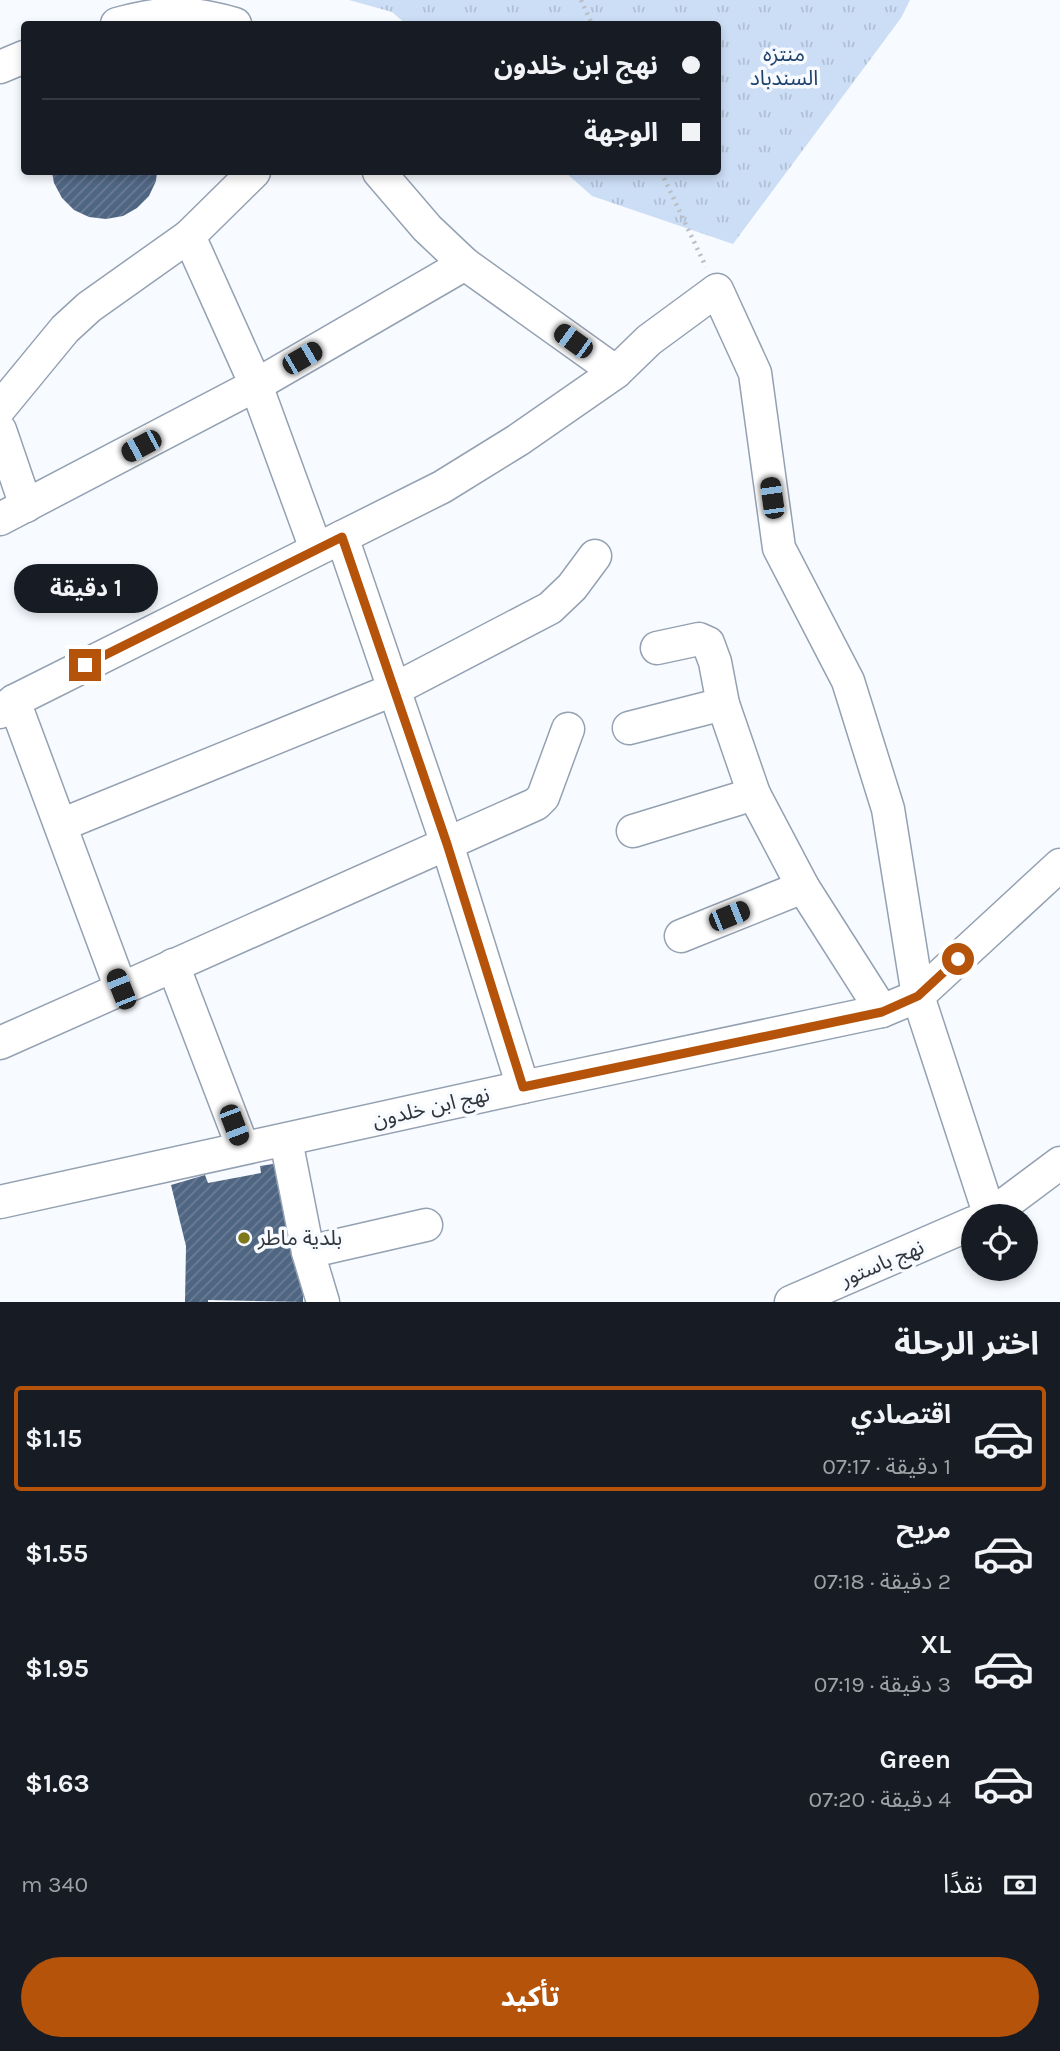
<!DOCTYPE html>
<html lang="ar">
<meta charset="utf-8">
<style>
:root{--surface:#171b24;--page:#242831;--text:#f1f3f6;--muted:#9ea1a6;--line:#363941;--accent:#b45309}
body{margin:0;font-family:Karla,"Noto Sans Arabic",sans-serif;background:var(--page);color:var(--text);direction:rtl;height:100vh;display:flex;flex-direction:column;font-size:26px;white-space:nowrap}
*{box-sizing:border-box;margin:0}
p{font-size:23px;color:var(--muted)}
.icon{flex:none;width:38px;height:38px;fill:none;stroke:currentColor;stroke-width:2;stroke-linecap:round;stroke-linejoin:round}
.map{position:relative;height:1302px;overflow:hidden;direction:ltr}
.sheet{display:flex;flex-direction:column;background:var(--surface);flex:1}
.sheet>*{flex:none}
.hud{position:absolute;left:21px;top:21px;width:700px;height:154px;border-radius:7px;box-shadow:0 4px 10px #0003;direction:rtl;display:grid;align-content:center;height:154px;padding:0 21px;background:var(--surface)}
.tools{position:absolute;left:961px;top:1204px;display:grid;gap:14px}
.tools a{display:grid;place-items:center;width:77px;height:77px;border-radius:50%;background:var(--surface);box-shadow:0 4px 10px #0003;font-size:35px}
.end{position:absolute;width:32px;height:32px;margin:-16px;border:9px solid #b45309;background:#fff;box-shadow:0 0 0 4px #fff}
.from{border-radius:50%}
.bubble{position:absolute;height:49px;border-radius:24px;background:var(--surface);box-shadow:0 4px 10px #0003;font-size:23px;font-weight:700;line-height:49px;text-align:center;direction:rtl}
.car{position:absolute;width:21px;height:42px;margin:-21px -10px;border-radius:9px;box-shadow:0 0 5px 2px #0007;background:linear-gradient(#222 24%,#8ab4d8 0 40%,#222 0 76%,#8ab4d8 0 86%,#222 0)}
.hud b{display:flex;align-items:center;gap:24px;height:66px;font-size:26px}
.hud b+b{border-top:2px solid var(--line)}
.hud i{width:18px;height:18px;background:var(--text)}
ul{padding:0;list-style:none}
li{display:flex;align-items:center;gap:21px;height:105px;margin:0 14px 10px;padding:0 7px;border:4px solid transparent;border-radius:7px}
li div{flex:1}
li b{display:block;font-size:26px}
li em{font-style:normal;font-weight:700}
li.on{border-color:var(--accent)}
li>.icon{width:63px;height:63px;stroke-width:1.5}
h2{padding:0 21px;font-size:32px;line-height:84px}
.pay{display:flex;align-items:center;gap:18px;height:77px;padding:0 21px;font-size:26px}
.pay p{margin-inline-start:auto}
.cta{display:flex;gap:14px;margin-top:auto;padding:14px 21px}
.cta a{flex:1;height:80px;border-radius:42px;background:var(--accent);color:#fff;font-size:28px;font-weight:700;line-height:80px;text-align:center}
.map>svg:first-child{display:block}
</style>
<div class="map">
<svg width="1060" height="1302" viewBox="0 0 1060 1302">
<defs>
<pattern id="grass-tufts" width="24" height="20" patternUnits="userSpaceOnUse" patternTransform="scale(1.75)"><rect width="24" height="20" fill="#cbdef6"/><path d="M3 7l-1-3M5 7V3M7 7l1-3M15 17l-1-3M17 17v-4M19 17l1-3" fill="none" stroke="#afbfd4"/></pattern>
<pattern id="building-hatch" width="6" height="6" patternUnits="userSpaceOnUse" patternTransform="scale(1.75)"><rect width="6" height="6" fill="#4f6683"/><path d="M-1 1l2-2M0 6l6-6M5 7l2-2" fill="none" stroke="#6c7d94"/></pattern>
</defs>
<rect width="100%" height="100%" fill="#f7fafe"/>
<polygon fill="url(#grass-tufts)" points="349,0 910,0 901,18 733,244 592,196 565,172 718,172 718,24 406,24 392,12"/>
<g fill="url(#building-hatch)">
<polygon points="52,172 157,172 156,181 149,196 137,208 123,216 106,219 89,217 74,210 62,198 54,183"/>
<polygon points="286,1162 303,1230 303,1302 208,1300 208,1302 185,1302 186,1246 171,1185 205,1175 208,1183 261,1173 260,1166"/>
</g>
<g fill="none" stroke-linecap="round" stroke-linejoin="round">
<g stroke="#94a1b2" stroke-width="35">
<g id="minor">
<path d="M117,24C164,11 190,11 235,24"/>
<polyline points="0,67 24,57"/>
<polyline points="379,172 427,228 465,264 616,372"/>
<polyline points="189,236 256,385 316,549"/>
<polyline points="0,408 65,329 89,307 189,236 254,172"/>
<polyline points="0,430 26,506"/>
<polyline points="0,519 256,385 465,264"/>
<polyline points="342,537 447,844 523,1087"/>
<polyline points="657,648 699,639 708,643 715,662 723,704 754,794 803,887 882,1011"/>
<polyline points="14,701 121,989"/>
<polyline points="0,712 14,701 442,487 518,440 616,372 649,340 717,290 755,373 779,548 848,681 888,809 918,996 990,1216"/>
<polyline points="629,728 723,704"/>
<polyline points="61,825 395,689 550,608 572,587 595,556"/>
<polyline points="633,831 754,794"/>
<polyline points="681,936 803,887"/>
<polyline points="173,965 243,1148"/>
<polyline points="0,1043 536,804 543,797 568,729"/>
<polyline points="286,1140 308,1252 323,1302"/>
<polyline points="0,1202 523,1087 882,1011 918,996 1060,865"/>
<polyline points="989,1216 1060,1163"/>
<polyline points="308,1252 426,1225"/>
<polyline points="791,1302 973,1223"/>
</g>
</g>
<g stroke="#babdc2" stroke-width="4.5" stroke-dasharray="2 5" stroke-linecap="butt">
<polyline points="581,0 592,24"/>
<polyline points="661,172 706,267"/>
</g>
<use href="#minor" stroke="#fff" stroke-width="32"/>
</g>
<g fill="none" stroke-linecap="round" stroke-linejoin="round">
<polyline stroke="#b45309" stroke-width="9" points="85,665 342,537 447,844 523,1087 882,1012 918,996 958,959"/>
</g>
<circle fill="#7f771c" stroke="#f7fafe" stroke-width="2.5" cx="244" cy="1238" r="7"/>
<g text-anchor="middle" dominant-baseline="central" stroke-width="7" stroke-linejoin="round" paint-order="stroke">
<g font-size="21" fill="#1e426d" stroke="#f7fafe">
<text x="784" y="54">منتزه<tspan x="784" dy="24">السندباد</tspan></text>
</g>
<g font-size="21" fill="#31363d" stroke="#f7fafe">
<text transform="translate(431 1107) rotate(-13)">نهج ابن خلدون</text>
<text transform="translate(882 1263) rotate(-23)">نهج باستور</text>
</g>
<g font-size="21" fill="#31363d" stroke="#f7fafe" text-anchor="start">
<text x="258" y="1238">بلدية ماطر</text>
</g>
</g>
</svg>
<div class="tools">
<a><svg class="icon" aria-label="locate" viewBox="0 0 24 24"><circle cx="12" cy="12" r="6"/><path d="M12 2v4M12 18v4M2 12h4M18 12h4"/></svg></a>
</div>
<i class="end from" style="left:958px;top:959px"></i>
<i class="end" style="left:85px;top:665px"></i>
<div class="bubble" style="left:14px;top:564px;width:144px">1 دقيقة</div>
<i class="car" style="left:573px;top:341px;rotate:306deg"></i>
<i class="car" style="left:302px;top:358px;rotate:60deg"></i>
<i class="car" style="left:141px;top:446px;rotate:242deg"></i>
<i class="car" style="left:772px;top:498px;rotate:352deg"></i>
<i class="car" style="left:729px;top:916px;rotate:68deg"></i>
<i class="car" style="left:121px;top:989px;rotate:338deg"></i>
<i class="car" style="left:234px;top:1125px;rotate:159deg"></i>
<div class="hud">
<b><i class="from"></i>نهج ابن خلدون</b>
<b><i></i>الوجهة</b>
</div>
</div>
<section class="sheet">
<h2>اختر الرحلة</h2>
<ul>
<li class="on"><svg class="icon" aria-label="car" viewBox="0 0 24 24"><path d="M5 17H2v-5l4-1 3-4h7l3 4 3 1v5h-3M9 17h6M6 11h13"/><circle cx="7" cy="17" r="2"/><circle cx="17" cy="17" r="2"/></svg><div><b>اقتصادي</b><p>1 دقيقة · 07:17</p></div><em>$1.15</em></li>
<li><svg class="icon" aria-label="car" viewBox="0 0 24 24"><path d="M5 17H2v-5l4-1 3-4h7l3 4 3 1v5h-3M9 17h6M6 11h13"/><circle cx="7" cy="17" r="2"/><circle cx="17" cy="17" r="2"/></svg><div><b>مريح</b><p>2 دقيقة · 07:18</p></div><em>$1.55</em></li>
<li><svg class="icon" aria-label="car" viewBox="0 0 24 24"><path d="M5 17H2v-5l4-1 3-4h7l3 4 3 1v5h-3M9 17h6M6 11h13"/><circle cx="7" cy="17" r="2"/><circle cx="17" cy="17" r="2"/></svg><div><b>XL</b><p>3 دقيقة · 07:19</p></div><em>$1.95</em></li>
<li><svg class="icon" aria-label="car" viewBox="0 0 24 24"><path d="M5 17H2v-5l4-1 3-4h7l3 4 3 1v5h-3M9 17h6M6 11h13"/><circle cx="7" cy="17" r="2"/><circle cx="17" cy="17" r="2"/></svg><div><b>Green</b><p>4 دقيقة · 07:20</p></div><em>$1.63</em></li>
</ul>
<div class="pay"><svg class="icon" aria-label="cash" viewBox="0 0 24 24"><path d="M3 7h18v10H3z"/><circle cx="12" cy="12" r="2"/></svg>نقدًا<p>340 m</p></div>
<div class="cta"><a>تأكيد</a></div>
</section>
